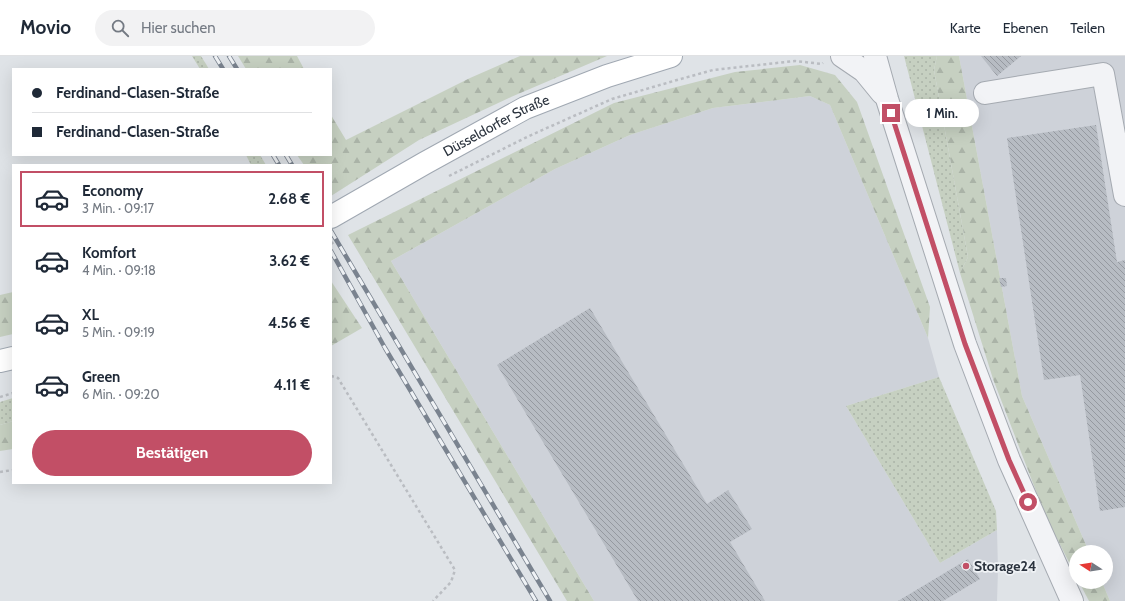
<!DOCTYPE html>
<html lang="de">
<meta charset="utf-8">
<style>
:root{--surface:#fff;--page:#f2f2f3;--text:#1f2937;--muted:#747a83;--line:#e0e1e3;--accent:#c24f66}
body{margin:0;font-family:Cabin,sans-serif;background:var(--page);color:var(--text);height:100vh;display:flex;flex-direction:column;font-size:15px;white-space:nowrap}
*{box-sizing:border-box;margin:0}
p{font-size:13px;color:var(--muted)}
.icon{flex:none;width:22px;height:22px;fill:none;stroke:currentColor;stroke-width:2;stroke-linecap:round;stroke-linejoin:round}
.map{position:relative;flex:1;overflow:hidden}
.side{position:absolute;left:12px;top:108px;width:320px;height:320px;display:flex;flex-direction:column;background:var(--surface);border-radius:0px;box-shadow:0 4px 16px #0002}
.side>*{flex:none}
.top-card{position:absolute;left:12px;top:12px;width:320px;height:88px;border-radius:0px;box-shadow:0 4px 16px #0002;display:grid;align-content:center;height:88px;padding:0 20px;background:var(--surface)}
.needle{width:26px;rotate:282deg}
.tools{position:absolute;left:1069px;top:489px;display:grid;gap:8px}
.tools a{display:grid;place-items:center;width:44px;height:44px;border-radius:50%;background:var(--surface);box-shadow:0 4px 16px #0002;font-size:20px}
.end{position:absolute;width:18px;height:18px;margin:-9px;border:5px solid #c24f66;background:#fff;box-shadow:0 0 0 2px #fff}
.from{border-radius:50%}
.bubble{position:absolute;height:28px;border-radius:14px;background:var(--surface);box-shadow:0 4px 16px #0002;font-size:13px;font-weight:700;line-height:28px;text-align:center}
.top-card b{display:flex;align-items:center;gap:14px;height:38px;font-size:15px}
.top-card b+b{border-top:1px solid var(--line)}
.top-card i{width:10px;height:10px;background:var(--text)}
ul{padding:7px 0 0;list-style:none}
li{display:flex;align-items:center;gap:12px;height:56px;margin:0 8px 6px;padding:0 12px;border:2px solid transparent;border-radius:0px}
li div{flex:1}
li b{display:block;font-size:15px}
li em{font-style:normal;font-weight:700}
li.current{border-color:var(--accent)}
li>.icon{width:36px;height:36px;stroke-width:1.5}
.action{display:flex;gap:8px;margin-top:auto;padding:8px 20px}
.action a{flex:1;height:46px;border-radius:24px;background:var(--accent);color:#fff;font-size:16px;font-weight:700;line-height:46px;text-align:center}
header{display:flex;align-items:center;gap:24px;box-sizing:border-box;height:56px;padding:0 20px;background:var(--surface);border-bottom:1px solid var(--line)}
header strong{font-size:19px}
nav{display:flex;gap:22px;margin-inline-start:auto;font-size:14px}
.search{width:280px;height:36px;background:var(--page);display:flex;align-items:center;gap:10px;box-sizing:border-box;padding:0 14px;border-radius:22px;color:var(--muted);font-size:15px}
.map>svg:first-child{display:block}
</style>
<header>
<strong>Movio</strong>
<div class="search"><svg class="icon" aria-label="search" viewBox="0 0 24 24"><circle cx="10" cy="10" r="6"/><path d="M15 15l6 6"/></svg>Hier suchen</div>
<nav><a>Karte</a><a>Ebenen</a><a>Teilen</a></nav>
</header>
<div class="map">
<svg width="1125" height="545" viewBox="0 0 1125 545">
<defs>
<pattern id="grass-dots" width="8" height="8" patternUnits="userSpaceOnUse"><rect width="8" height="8" fill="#c6d0c1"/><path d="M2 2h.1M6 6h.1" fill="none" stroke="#aab3a7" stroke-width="1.8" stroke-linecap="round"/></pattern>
<pattern id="forest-firs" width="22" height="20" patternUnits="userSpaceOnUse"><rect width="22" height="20" fill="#c6d0c1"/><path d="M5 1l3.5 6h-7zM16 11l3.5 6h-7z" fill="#aab3a7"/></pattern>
<pattern id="building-back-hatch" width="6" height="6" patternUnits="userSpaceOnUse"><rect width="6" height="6" fill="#b7bcc3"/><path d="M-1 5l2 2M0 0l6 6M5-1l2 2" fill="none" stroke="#9599a0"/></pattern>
</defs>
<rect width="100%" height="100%" fill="#dfe3e7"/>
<g fill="#ced2d9">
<polygon points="959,0 1125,0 1125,545 1110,545 1102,526 1106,526 1106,496 1089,496 1022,340"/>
<polygon points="810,40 830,49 928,282 939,321 846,350 940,507 997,474 998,514 997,545 594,545 391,205 555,113 630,79 713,52"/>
</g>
<g fill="url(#grass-dots)">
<polygon points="192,0 201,0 209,13 200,13"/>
<polygon points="904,0 937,0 934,14 968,201 960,217"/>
<polygon points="246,99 260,99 266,109 251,109"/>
<polygon points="939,321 996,455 997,474 940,507 846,350"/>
<polygon points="13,342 13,365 0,369 0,346"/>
</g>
<g fill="url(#forest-firs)">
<polygon points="238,0 297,0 304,13 246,13"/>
<polygon points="520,0 607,0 511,41 419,84 331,140 331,109 304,109 297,99 331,99 331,59 346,84 470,22"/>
<polygon points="937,0 959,0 1022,340 1089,496 1076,496 1076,520 1046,461 993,323 960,217 968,201 934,14"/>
<polygon points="800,9 835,19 857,46 930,251 928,282 830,49 810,40 713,52 630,79 555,113 391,205 594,545 567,545 348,179 614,47 735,16"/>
<polygon points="331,225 362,272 331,290"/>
<polygon points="13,236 13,278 0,281 0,239"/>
<polygon points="13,365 13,393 0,395 0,369"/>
<polygon points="1079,526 1102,526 1110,545 1089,545"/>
</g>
<g fill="url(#building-back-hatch)">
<polygon points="981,0 1021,0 997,20"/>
<polygon points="1096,69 1117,206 1125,204 1125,451 1100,455 1080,319 1044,324 1007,82"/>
<polygon points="999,222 1006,222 1007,230 1001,231"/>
<polygon points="590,252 707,448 728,434 752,473 730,486 765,545 638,545 497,309"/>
<polygon points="968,503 980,523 943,545 898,545"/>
</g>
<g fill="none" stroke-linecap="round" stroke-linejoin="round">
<g stroke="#a5aab1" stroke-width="24">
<g id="minor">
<polyline points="842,0 864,15 882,37"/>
<polyline points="875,0 887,43 965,288 1009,404 1072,545"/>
<polyline points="985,37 1103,18 1125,139"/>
</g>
</g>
<g stroke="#a0a8b2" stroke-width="24">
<g id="major">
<path id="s1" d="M331,161L425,107L525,52L607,20L671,0"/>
<polyline points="0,305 13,302"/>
</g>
</g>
<g stroke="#babdc2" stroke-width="2.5" stroke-dasharray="3 3" stroke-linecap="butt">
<polyline points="449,120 529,80 612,43 677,24 713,14 795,5 822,8 823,7"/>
<polyline points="331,188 340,181"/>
<polyline points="331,320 338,322 455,514 451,526 433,545"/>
<polyline points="0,341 13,337"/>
<polyline points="0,416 13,414"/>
</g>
<use href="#minor" stroke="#f2f3f6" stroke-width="22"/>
<use href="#major" stroke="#fff" stroke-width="22"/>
<g stroke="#7a838f" stroke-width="4.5">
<g id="rail">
<polyline points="215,0 223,13"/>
<polyline points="229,0 237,13"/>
<polyline points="273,99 279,109"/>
<polyline points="286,99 292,109"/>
<polyline points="331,175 550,545"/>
<polyline points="331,195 385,292 536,545"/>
</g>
</g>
<use href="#rail" stroke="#eff2f5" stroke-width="3" stroke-dasharray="9" stroke-linecap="butt"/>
</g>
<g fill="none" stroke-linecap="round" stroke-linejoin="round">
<polyline stroke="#c24f66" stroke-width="5" points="891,57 965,288 1009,404 1028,446"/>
</g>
<circle fill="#c24f66" stroke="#eff2f5" stroke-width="1.5" cx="966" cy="510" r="4"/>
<g text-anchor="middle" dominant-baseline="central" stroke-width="3.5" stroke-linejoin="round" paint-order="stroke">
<g font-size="14" fill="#2a323d" stroke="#eff2f5">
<text stroke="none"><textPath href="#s1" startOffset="189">Düsseldorfer Straße</textPath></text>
</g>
<g font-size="14" font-weight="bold" fill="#2a323d" stroke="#eff2f5" text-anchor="start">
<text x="974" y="510">Storage24</text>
</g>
</g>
</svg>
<div class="tools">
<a><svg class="needle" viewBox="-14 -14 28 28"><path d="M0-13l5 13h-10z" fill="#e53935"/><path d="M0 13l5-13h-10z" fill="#747a83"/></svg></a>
</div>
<i class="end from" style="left:1028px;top:446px"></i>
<i class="end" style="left:891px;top:57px"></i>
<div class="bubble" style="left:905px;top:43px;width:74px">1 Min.</div>
<div class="top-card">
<b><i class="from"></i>Ferdinand-Clasen-Straße</b>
<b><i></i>Ferdinand-Clasen-Straße</b>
</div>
<section class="side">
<ul>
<li class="current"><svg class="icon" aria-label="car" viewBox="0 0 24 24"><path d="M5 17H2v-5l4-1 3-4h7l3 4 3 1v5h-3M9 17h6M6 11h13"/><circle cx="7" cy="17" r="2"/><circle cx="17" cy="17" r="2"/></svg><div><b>Economy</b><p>3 Min. · 09:17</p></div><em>2.68 €</em></li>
<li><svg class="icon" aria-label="car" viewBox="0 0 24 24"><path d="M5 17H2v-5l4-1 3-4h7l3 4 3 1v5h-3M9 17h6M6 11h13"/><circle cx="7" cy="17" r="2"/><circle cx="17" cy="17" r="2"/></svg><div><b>Komfort</b><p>4 Min. · 09:18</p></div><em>3.62 €</em></li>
<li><svg class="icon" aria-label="car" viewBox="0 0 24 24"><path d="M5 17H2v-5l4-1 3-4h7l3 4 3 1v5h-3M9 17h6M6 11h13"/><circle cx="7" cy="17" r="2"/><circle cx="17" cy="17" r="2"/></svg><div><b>XL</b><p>5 Min. · 09:19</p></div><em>4.56 €</em></li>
<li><svg class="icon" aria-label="car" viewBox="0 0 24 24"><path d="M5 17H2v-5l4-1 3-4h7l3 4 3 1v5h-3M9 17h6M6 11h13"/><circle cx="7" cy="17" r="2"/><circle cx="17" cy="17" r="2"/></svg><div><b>Green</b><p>6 Min. · 09:20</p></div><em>4.11 €</em></li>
</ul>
<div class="action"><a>Bestätigen</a></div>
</section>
</div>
